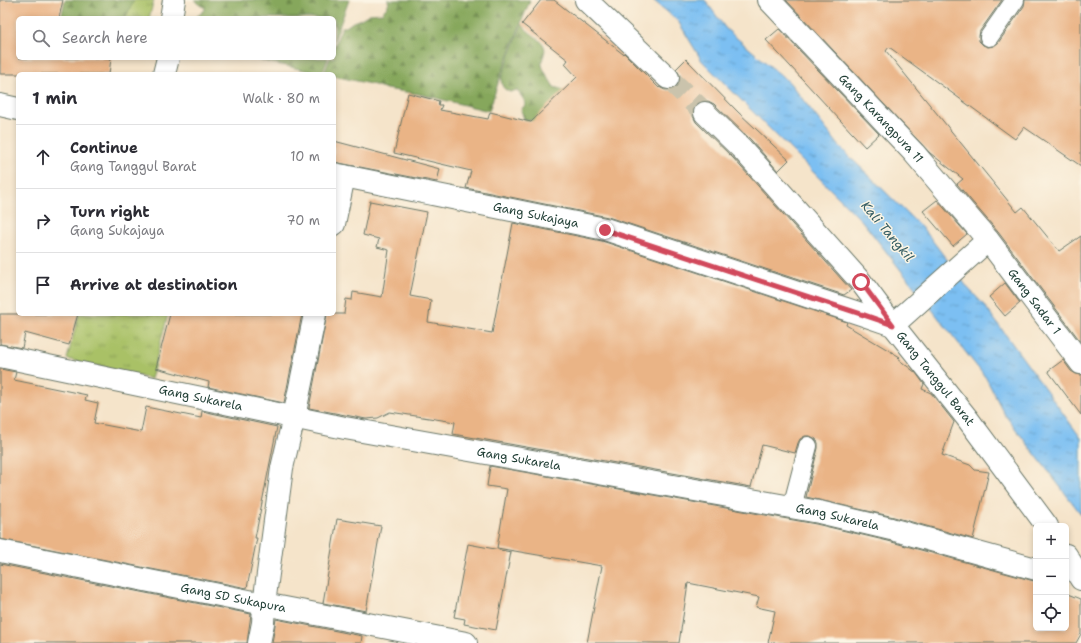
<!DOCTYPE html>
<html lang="en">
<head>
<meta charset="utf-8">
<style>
  body { margin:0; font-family:"Shantell Sans",sans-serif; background:#f7f7f7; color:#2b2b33 }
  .controls { position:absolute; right:12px; bottom:12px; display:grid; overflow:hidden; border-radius:6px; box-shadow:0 2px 6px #0003 }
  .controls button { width:36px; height:36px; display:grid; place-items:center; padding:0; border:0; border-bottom:1px solid #e1e1e2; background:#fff; color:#2b2b33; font:20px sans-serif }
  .stop { position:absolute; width:12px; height:12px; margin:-9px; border:3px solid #d1495b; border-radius:50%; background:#fff }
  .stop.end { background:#d1495b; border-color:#fff; box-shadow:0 1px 4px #0008 }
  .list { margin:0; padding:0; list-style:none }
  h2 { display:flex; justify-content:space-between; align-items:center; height:52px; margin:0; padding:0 16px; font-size:17px }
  h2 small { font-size:13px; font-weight:400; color:#7c7c81 }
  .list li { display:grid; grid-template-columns:26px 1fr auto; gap:12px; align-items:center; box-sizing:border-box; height:64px; padding:0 16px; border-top:1px solid #e1e1e2 }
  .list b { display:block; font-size:15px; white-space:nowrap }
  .list p { margin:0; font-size:13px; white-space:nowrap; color:#7c7c81 }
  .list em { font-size:13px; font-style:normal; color:#7c7c81 }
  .icon { flex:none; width:22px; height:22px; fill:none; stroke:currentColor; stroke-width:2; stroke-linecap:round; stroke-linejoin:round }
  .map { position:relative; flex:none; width:1081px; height:643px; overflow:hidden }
  .search { position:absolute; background:#fff; box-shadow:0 2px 6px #0003; left:16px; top:16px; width:320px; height:44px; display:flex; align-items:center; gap:10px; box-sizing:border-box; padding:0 14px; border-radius:6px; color:#7c7c81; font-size:15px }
  .panel { position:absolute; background:#fff; box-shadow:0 2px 6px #0003; left:16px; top:72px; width:320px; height:244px; border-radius:6px }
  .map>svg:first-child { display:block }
  .grass { fill:url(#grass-tufts); stroke:#647f4d }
  .forest { fill:url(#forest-firs); stroke:#527248 }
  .water { fill:url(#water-ripples); stroke:#4e7e93 }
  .building { fill:#eab486 }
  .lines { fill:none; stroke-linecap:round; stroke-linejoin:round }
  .minor-tunnel { stroke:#cac3ac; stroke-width:22; stroke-dasharray:22 11; stroke-linecap:butt }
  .service-casing { stroke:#6a7768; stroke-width:20 }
  .minor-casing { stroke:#6a7768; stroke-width:24 }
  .service { stroke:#fff; stroke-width:18 }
  .minor { stroke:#fff; stroke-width:22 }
  .route { stroke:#d1495b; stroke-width:5 }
  .labels { text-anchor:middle; stroke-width:3; stroke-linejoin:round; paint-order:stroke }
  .street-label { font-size:12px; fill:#1f3d34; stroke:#fcf5e5 }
  .water-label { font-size:13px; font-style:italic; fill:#365e64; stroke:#fcf5e5 }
</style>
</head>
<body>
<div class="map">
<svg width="1081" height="643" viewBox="0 0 1081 643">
  <defs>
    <pattern id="grass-tufts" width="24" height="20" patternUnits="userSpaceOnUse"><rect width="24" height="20" fill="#a9c166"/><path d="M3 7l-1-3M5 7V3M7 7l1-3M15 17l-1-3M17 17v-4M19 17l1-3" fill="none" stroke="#899e55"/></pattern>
    <pattern id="forest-firs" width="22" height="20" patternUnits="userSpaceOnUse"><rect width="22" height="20" fill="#86a75b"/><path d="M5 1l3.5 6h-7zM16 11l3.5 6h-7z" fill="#6d894c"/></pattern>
    <pattern id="water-ripples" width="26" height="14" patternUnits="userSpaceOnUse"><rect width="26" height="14" fill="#7cbff2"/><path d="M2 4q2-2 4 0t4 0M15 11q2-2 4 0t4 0" fill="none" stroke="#659cc5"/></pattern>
  </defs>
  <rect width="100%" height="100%" fill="#fcf5e5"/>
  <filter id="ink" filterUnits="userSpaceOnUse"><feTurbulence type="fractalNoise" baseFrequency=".025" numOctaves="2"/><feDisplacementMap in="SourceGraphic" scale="8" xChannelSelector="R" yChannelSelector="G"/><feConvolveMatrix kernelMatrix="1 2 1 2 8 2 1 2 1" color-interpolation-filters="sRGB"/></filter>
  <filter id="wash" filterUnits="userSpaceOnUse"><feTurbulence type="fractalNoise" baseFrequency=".012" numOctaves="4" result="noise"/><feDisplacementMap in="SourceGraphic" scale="16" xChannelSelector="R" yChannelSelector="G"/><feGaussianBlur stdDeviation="0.9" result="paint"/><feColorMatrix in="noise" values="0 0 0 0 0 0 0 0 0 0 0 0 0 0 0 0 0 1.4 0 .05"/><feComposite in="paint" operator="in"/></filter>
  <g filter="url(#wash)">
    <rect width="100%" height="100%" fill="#f5e4ca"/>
    <!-- grass -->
    <path class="grass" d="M134 0H154L149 18H125Z
      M79 314H168L151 379 67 359Z"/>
    <!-- forest -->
    <path class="forest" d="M65 0H134L125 18H61Z
      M194 0H349L334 41V18H195L205 10V8Z
      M387 0H530L500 77 489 111 419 94 386 89 375 85 334 76V74H324L330 58H334V47L342 27H346L353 22 361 19 369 14 382 13 387 7 389 2Z
      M522 24C527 33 541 38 544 46 547 52 541 58 542 65 543 70 551 82 554 87L567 91 568 129 524 119 521 110 525 105 524 100 517 90 510 92C502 88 502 87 501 78Z
      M250 58H328L322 74Z"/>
    <!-- water -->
    <path class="water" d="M653 0H705L726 29 789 82 841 148 926 232 968 288 984 305 1081 438V514L1005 415 986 378 862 221 702 61 678 21Z"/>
    <g id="blocks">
      <!-- building -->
      <path class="building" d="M0 0H63L59 18H18V58H111L109 74H0Z
        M541 0H554L623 54 624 53 659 88V87L665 90H671L677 86 680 81V75L676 69 686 59 738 112 789 160 778 171 751 140 714 104 708 101H702L696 105 693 110V116L696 122 733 158 851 290 844 295 608 217 466 188 471 171 394 153 408 93 439 101 438 105H442L440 110 488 119 490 112 531 122 577 77 565 64 568 60 522 24Z
        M786 0H1002L980 31 979 36V41L983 45 988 47 994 46 998 43 1024 6 1025 0H1081V166L1024 127 1015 139 889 47 886 51 1017 212 1023 207 1059 251 1081 236V342L998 232 957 184 963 179 930 153Z
        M779 29 879 134 865 147 766 40Z
        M334 141 440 169 437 182 334 162Z
        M937 200 967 234 953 246 923 211Z
        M370 201 427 212 410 296 431 300 428 322 492 333 513 223 602 241 847 322 846 325 900 357 898 359 916 373 924 384 922 389 931 393 954 422 942 455 970 465 975 470 989 472 973 539 894 517 806 497 818 448V443L816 439 810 436H805L800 439 798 443 795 453 762 445 751 487 453 434 455 422 390 412 378 418 366 419 309 408 327 314H344L346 299 352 300 353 292 382 297 389 250 377 247 379 239 363 235Z
        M1005 283 1020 303 1005 316 989 297Z
        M0 314H78L69 345 25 333 22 348 0 344Z
        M170 314H302L284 403 208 387 209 382 156 368Z
        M1063 360 1071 371 1076 374 1081 375V415L1048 371Z
        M0 369 16 372 14 380 87 395 85 400 98 403 94 423 141 432 146 407 201 418 202 411 277 427 255 538H257L247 588 0 539Z
        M490 466 816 524 888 541 1034 581 1036 582V628H1066V593L1081 599V634L1076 643H768L775 611 756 607 759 597 688 583 679 643H587L602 566 497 548 507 489 487 486Z
        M337 519 381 526 366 611 323 603Z
        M468 544 511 552 496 630 464 624 465 619 454 617Z
        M0 564 251 614 247 643H0Z
        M276 619 362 636 361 643H272Z"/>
    </g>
  </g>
  <g filter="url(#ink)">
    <use href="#blocks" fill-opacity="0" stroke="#6a7768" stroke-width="1"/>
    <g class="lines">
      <!-- minor-tunnel -->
      <path class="minor-tunnel" d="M668 78 705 113"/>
      <defs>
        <path id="service" d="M989 37 1015 0
          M792 507 808 446"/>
        <g id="minor">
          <path d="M586 0 668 78"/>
          <path id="s1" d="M769 0 914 153 988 240 1081 363"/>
          <path d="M171 18 174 0"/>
          <path d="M164 74 168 58"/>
          <path d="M0 105 18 109"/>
          <path id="s2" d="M705 113 742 149 861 282 893 325 967 418 1047 526"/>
          <path id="s3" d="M334 174 605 229 864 315 893 325 988 240"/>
          <path d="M334 224 344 176"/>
          <path id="s4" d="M0 356 345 428 819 512 891 529 1036 569"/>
          <path id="s5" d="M0 551 264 604 466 643"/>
          <path d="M1066 555 1081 579"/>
          <path d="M259 643 263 623 264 604 282 468 294 417 315 314"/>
        </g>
      </defs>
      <!-- service casing -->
      <use href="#service" class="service-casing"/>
      <!-- minor casing -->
      <use href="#minor" class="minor-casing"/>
      <!-- service -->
      <use href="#service" class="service"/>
      <!-- minor -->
      <use href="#minor" class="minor"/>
    </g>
  </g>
  <g class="lines" filter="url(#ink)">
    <!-- route -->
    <path class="route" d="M605 230 864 315 893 325 861 282"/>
  </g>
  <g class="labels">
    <!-- street labels -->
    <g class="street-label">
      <text dy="4" stroke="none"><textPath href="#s1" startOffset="163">Gang Karangpura 11</textPath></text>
      <text dy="4" stroke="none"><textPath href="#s3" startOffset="206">Gang Sukajaya</textPath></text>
      <text dy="4" stroke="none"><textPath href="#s1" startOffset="402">Gang Sadar 1</textPath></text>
      <text dy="4" stroke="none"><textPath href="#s2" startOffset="352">Gang Tanggul Barat</textPath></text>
      <text dy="4" stroke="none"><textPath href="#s4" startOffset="205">Gang Sukarela</textPath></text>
      <text dy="4" stroke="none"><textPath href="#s4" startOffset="529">Gang Sukarela</textPath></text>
      <text dy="4" stroke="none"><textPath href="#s4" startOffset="853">Gang Sukarela</textPath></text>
      <text dy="4" stroke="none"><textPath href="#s5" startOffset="238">Gang SD Sukapura</textPath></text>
    </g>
    <!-- water labels -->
    <g class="water-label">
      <text transform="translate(888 231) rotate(50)" y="5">Kali Tangkil</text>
    </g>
  </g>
</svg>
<div class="controls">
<button>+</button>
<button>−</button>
<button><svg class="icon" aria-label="locate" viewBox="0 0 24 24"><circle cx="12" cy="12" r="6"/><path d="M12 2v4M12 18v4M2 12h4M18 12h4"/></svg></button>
</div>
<div class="stop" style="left:861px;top:282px"></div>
<div class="stop end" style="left:605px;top:230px"></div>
<div class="search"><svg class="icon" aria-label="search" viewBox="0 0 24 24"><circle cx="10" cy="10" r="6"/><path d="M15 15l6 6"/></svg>Search here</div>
<section class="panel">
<h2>1 min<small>Walk · 80 m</small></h2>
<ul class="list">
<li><svg class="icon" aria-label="ahead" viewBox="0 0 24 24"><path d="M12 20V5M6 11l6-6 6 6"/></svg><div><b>Continue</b><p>Gang Tanggul Barat</p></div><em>10 m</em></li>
<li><svg class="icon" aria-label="right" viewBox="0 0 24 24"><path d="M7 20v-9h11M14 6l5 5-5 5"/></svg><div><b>Turn right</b><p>Gang Sukajaya</p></div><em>70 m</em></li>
<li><svg class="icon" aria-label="arrive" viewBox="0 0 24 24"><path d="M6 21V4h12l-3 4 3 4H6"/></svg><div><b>Arrive at destination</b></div></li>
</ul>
</section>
</div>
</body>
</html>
